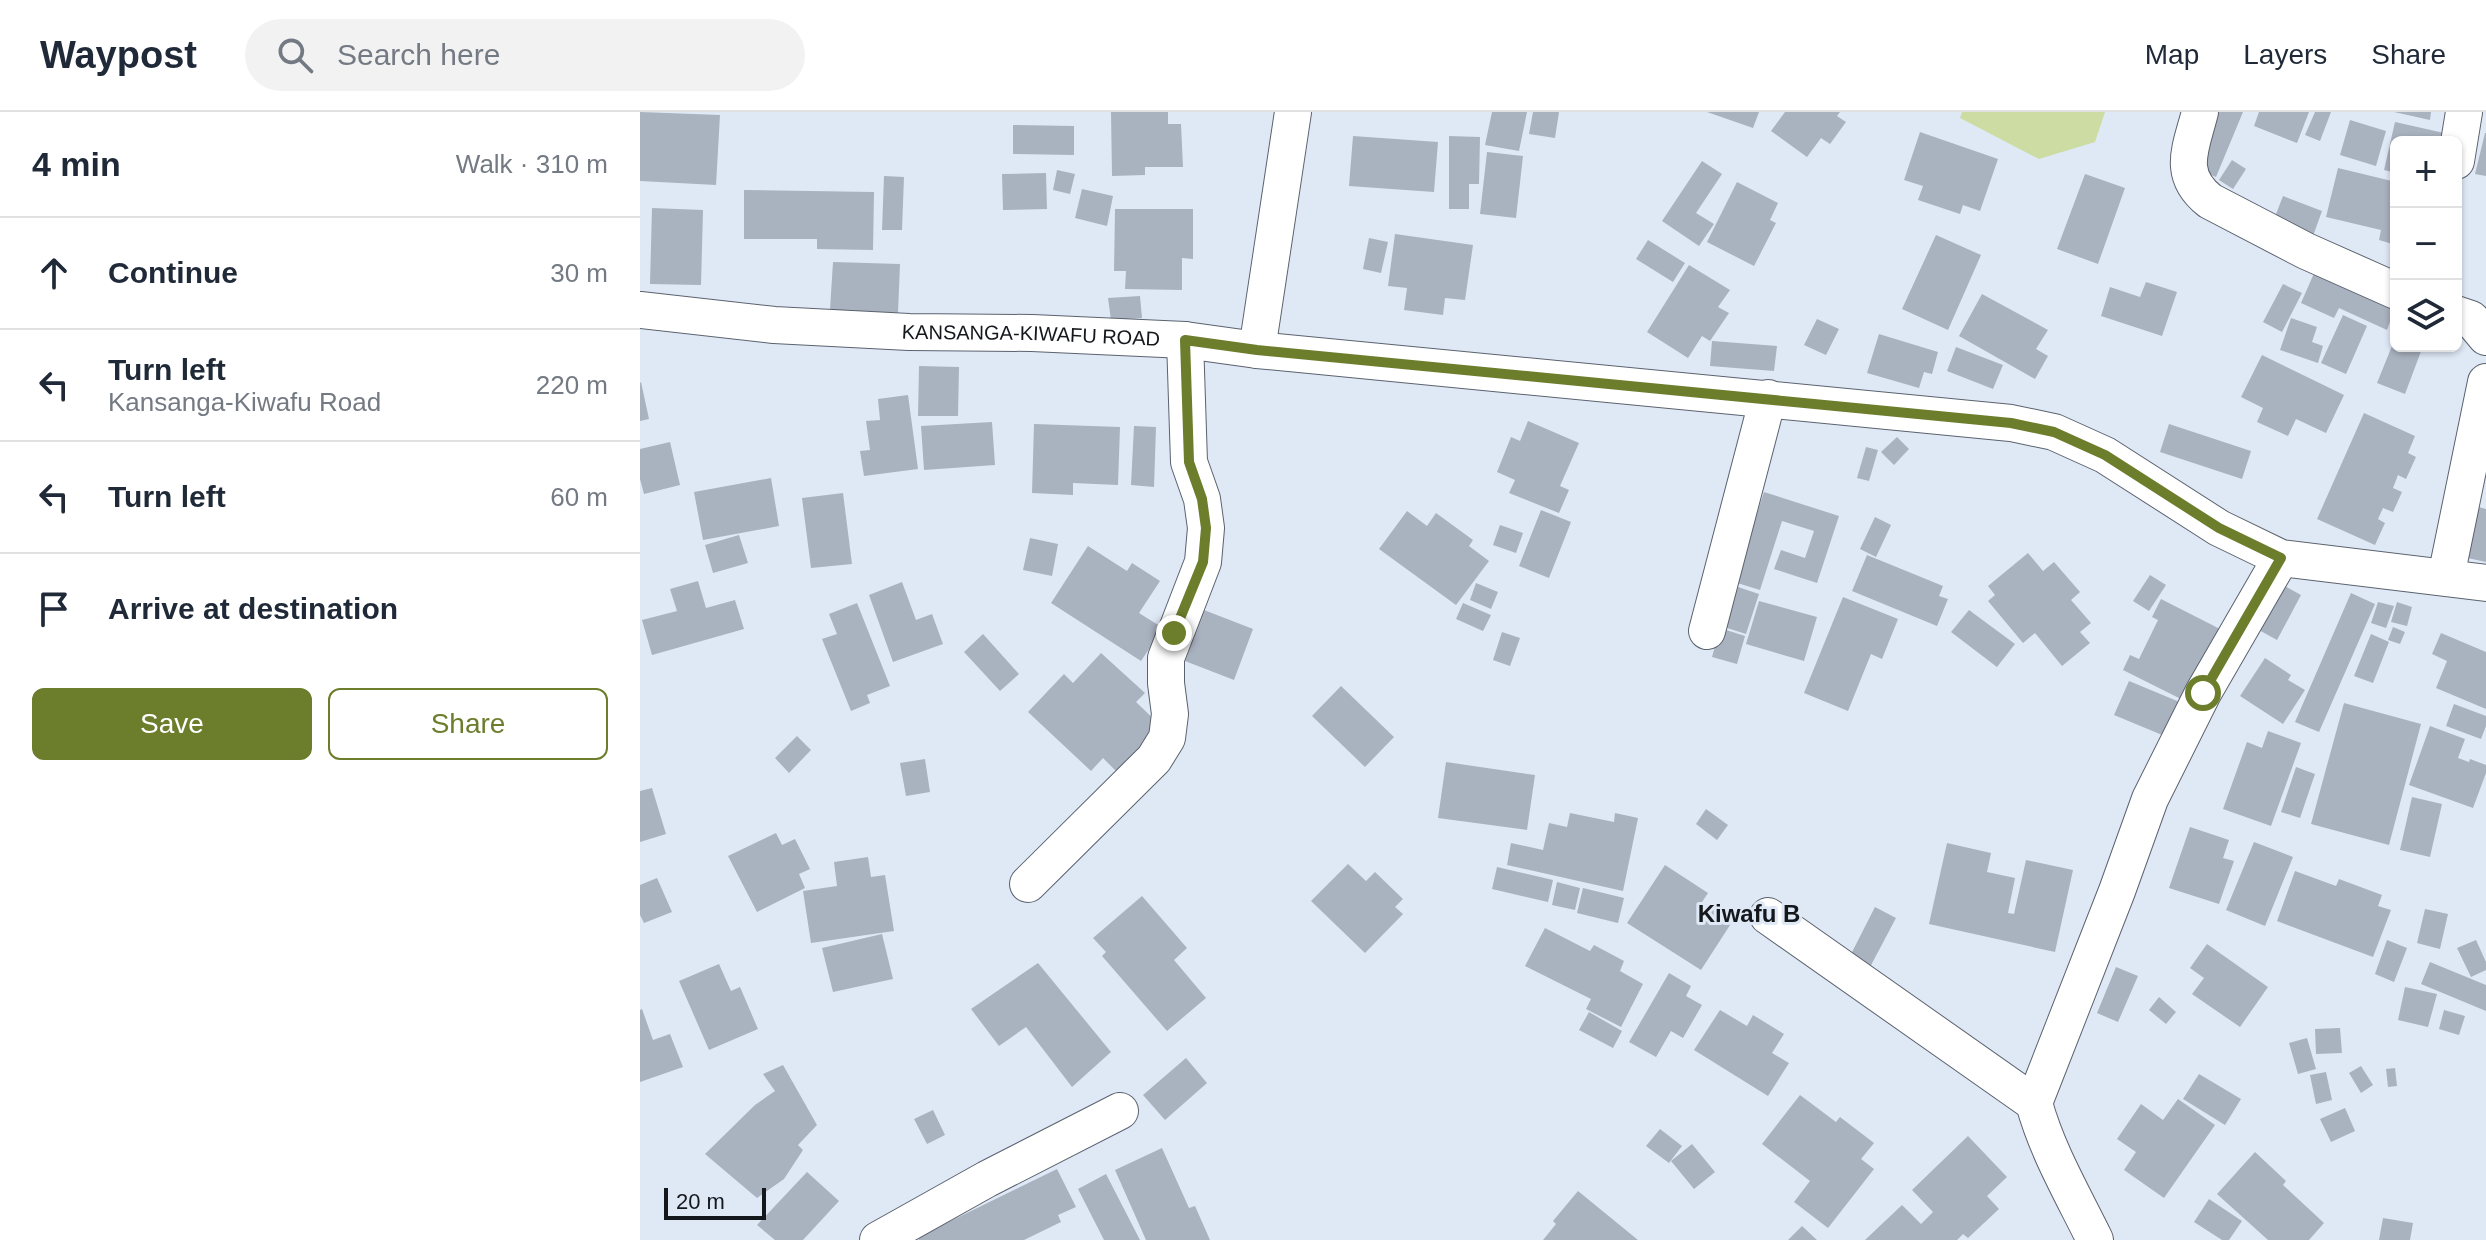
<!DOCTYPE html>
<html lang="en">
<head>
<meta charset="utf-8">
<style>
  body { margin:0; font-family:Arial,sans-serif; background:#f2f2f3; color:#1f2937 }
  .controls { position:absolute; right:24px; top:24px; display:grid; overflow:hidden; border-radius:12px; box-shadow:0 2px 6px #0004 }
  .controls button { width:72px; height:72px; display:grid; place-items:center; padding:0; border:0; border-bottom:2px solid #e0e1e3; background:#fff; color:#1f2937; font:40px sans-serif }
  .scale { position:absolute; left:24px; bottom:20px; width:102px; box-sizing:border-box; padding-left:8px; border:4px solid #14171c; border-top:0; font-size:22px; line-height:28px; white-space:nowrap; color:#14171c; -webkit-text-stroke:6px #dfe9f6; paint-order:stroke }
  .stop { position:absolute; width:24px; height:24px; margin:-18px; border:6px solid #6c7d2c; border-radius:50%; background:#fff }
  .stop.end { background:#6c7d2c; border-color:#fff; box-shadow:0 2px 8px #0008 }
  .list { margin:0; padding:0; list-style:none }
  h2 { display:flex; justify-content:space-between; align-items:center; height:104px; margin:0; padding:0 32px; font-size:34px }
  h2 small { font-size:26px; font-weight:400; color:#747a83 }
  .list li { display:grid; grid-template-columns:52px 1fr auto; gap:24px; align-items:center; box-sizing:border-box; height:112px; padding:0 32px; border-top:2px solid #e0e1e3 }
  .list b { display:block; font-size:30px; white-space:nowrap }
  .list p { margin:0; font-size:26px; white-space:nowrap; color:#747a83 }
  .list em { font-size:26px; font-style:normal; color:#747a83 }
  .actions { display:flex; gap:16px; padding:24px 32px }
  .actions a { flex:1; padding:18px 0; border:2px solid #6c7d2c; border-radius:12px; text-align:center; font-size:28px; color:#6c7d2c }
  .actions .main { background:#6c7d2c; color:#fff }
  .icon { flex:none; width:44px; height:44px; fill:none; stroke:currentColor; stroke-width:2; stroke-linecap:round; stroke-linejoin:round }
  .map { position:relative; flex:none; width:1846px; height:1128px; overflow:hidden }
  header { display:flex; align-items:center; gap:48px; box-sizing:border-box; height:112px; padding:0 40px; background:#fff; border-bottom:2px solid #e0e1e3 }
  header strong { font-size:38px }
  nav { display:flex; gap:44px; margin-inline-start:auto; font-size:28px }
  .search { width:560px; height:72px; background:#f2f2f3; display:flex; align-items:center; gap:20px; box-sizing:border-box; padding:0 28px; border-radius:44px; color:#747a83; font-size:30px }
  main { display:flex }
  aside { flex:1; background:#fff }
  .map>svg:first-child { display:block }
  .green { fill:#ccdca2 }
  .building { fill:#a9b2bf }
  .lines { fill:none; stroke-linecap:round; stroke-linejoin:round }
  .minor-casing { stroke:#5b626e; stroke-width:38 }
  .minor { stroke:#fff; stroke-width:36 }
  .route { stroke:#6c7d2c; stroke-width:10 }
  .labels { text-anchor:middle; stroke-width:6; stroke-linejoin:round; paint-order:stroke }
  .street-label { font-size:20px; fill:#14171c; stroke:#dfe9f6 }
  .quarter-label { font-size:24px; font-weight:bold; fill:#14171c; stroke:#dfe9f6 }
</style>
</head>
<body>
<header>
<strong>Waypost</strong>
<div class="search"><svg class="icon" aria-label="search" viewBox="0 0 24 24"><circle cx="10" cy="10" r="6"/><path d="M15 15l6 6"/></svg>Search here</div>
<nav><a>Map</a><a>Layers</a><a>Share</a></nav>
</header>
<main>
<aside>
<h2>4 min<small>Walk · 310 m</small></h2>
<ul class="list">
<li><svg class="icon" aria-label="ahead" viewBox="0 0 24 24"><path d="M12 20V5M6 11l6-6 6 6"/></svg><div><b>Continue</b></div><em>30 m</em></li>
<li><svg class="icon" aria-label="left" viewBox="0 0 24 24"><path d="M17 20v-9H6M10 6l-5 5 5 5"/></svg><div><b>Turn left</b><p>Kansanga-Kiwafu Road</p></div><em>220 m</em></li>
<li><svg class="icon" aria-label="left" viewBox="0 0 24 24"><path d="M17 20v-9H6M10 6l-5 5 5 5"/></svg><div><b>Turn left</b></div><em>60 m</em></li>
<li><svg class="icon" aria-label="arrive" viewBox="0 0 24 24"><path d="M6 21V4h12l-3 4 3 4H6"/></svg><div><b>Arrive at destination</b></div></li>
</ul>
<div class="actions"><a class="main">Save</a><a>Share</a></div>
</aside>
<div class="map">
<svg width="1846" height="1128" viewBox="0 0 1846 1128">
  <rect width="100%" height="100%" fill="#dfe9f6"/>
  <!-- green -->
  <path class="green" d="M1322 0H1465L1455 30 1399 47 1320 6Z"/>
  <!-- building -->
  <path class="building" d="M0 0 80 3 76 73 0 69Z
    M471 0H528V12H541L543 55H505V63L472 64Z
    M852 0H887L879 39 845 33Z
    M893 0H919L915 26 889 22Z
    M1067 0H1119L1113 16Z
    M1145 0H1200L1197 4 1206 10 1190 32 1181 26 1167 45 1131 19Z
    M1579 0H1603L1576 65 1556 57Z
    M1619 0H1669L1657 31 1614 14Z
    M1675 0H1691L1680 29 1665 23Z
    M1754 0H1791L1790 8Z
    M1710 8 1746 19 1736 54 1700 43Z
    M1755 10 1813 23 1811 30H1756V61L1744 58Z
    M373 13 434 14V43L373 42Z
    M1280 20 1358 47 1340 99 1323 93 1320 102 1278 88 1283 74 1264 68Z
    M1845 21H1846V64L1835 62Z
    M713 24 798 30 794 80 709 74Z
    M809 24 840 25 839 72H829V97H809Z
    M847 40 883 44 876 106 840 102Z
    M1592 48 1606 57 1593 77 1579 68Z
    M1062 49 1082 62 1056 101 1074 112 1059 134 1022 109Z
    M1698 56 1756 70V133L1739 128 1741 118 1686 105Z
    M417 58 435 62 430 82 413 78Z
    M406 61 407 97 363 98 362 62Z
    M1445 62 1485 76 1458 152 1417 137Z
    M244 64 264 65 262 118H242Z
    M1097 70 1138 91 1130 108 1136 111 1114 154 1067 130Z
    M442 77 473 84 467 114 435 106Z
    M104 78 234 80 233 138 177 137V127H104Z
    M1643 84 1682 99 1673 124 1633 110Z
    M12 96 63 98 61 173 10 172Z
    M475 97H553V147L542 146V178L485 177 486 159H474Z
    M755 122 833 133 825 188 805 186 803 203 764 198 767 176 748 174Z
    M1296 123 1341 143 1308 218 1262 197Z
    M729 126 748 130 741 161 723 157Z
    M1008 128 1045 151 1033 170 996 147Z
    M193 150 260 152 258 201 190 198Z
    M1049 153 1090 178 1078 195 1089 201 1070 229 1062 224 1048 246 1007 220Z
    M1675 159 1756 194 1747 218 1699 196 1694 206 1661 191Z
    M1506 170 1537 180 1522 224 1461 204 1470 175 1500 185Z
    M1643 172 1662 181 1642 220 1623 210Z
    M1342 182 1408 218 1396 237 1408 244 1395 267 1319 224Z
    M500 184 502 206 471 208 468 186Z
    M1703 203 1727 214 1706 262 1681 251Z
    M1651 206 1677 215 1672 230 1683 234 1678 251 1640 238Z
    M1177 207 1199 217 1186 243 1164 233Z
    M1239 222 1298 240 1292 262 1284 260 1279 276 1227 261Z
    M1756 224V234H1783L1765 282 1737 271Z
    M1072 229 1137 234 1134 259 1070 254Z
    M1316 235 1363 253 1353 277 1307 259Z
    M1622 243 1704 283 1686 321 1656 307 1648 324 1617 310 1623 296 1601 285Z
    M279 254 319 255 318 304H278Z
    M1 270 9 307 0 309V271Z
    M268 283 278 357 224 364 220 339 230 338 226 309 240 308 238 287Z
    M1724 301 1775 324 1768 341 1776 345 1766 367 1758 363 1753 376 1762 380 1753 400 1743 396 1738 407 1745 411 1735 433 1677 407Z
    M888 309 939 331 920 374 929 378 919 401 869 381 875 368 857 360 871 325 880 329Z
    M352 310 355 353 284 358 281 314Z
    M394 312 480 315 478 373 433 371V383L392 381Z
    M1529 312 1611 339 1602 367 1520 340Z
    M494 314 516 315 514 375 491 373Z
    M1257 325 1269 337 1254 353 1241 340Z
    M30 330 40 373 4 382 0 367V337Z
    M1226 335 1238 338 1229 369 1217 366Z
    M131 366 139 414 63 428 54 380Z
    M1124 380 1199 404 1177 471 1134 457 1141 438 1165 446 1174 419 1142 409 1120 478 1094 470Z
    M203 381 212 452 171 456 162 386Z
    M1835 394 1846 397V450L1823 445Z
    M901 398 931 410 909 466 879 454Z
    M767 399 787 414 796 401 833 428 829 434 849 449 816 493 739 437Z
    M1235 405 1251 413 1236 445 1220 437Z
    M860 413 883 421 876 441 853 433Z
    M99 423 108 451 73 461 65 433Z
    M390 426 418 432 412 464 383 458Z
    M448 434 487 459 492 451 520 469 499 501 523 516 501 549 411 491Z
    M1388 441 1403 459 1414 450 1440 480 1431 488 1451 511 1440 520 1450 531 1422 554 1395 521 1383 531 1348 489 1355 483 1348 474Z
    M1227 443 1303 474 1299 484 1308 487 1297 514 1212 479Z
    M1510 463 1526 473 1509 499 1493 489Z
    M58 469 66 496 95 488 104 517 12 543 2 508 37 499 30 477Z
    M262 470 276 508 292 502 303 532 253 550 229 483Z
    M836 471 858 480 851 497 830 488Z
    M1641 472 1661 483 1637 528 1617 517Z
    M1098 475 1119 482 1106 522 1084 515Z
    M1711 481 1735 492 1679 620 1655 610Z
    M1203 485 1258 507 1242 547 1231 542 1208 599 1164 581Z
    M1521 487 1582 518 1545 589 1483 558 1490 543 1499 547 1518 508 1512 505Z
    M1119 489 1177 505 1164 549 1106 532Z
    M1738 490 1754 494 1746 516 1731 511Z
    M1757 490 1772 495 1767 514 1751 510Z
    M217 491 250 574 227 583 230 591 211 599 182 527 197 522 189 502Z
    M823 491 851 503 843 519 816 507Z
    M564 498 613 517 594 568 545 549Z
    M1329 498 1375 532 1357 555 1311 520Z
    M1753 515 1765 520 1760 532 1748 528Z
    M1080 516 1105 524 1097 552 1072 545Z
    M862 520 880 526 870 554 853 548Z
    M1801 521 1846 540V597L1796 576 1807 549 1792 542Z
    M343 522 379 562 360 579 324 540Z
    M1731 522 1749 530 1733 571 1714 564Z
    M461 541 505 581 496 590 520 613 477 660 463 646 451 659 388 600 424 562 433 571Z
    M1625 546 1651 563 1648 568 1665 578 1643 612 1600 584Z
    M1489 569 1542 591 1527 625 1474 603Z
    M701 574 754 625 725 655 672 604Z
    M1704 591 1781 612 1749 733 1671 712Z
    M1814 592 1846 604V614L1841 627 1806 614Z
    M1790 614 1825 627 1818 646 1829 650 1830 647 1846 653V661L1833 696 1769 673Z
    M1628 619 1661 631 1631 714 1583 697 1607 630 1622 636Z
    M157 624 171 638 149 661 135 646Z
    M285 647 290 680 266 684 260 651Z
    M806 650 895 663 887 718 798 706Z
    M1656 655 1675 662 1660 706 1641 700Z
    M12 676 26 722 0 730V679Z
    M1772 685 1802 692 1790 745 1760 738Z
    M1066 697 1088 713 1077 728 1056 712Z
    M930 701 974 710 975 701 998 706 983 779 867 753 871 731 903 738 909 711 927 715Z
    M1550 715 1589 728 1583 746 1594 749 1579 792 1529 776Z
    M136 721 142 733 155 727 170 757 159 762 165 776 117 800 88 744Z
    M1614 730 1653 745 1625 814 1586 798Z
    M1307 731 1351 741 1347 760 1375 766 1368 801 1374 802 1386 748 1433 758 1415 840 1289 812Z
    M228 745 231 765 245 763 254 819 171 831 163 779 197 774 194 750Z
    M708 752 726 769 735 760 763 787 755 795 763 802 725 841 671 789Z
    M1025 753 1068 781 1062 790 1092 810 1061 858 987 811Z
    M857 755 913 768 908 790 852 777Z
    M1655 759 1696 774 1699 767 1742 783 1738 794 1751 798 1733 845 1637 809Z
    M17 766 32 800 4 811 0 803V773Z
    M917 770 940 776 935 798 912 793Z
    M943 776 984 786 978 811 937 801Z
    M502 784 547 836 534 848 566 886 527 919 462 844 466 840 453 826Z
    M1235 795 1256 806 1229 857 1209 846Z
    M1785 797 1808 802 1800 837 1777 831Z
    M905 816 950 839 954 833 984 849 980 859 1003 872 981 915 946 897 951 887 885 854Z
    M242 822 253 867 193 880 182 836Z
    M1747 828 1767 836 1754 870 1735 862Z
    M1836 828 1846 850V858L1831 865 1817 836Z
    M1567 832 1628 875 1600 915 1552 882 1564 866 1550 856Z
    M1790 850 1846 873V899L1781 872Z
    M398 851 471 940 432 975 386 915 359 934 331 897Z
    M79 852 91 879 100 875 118 917 69 938 39 869Z
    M1476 855 1498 864 1478 910 1457 901Z
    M1029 861 1051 874 1046 884 1062 893 1043 926 1031 919 1016 945 989 930Z
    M1765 875 1797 882 1788 915 1758 908Z
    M1519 885 1536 900 1526 912 1509 898Z
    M2 897 13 928 30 922 43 955 0 970V898Z
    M1080 898 1107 914 1113 903 1144 922 1132 941 1149 951 1128 984 1054 938Z
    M1804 898 1825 904 1819 923 1799 917Z
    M949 900 982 919 973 936 939 918Z
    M1700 916 1702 941 1676 942 1675 917Z
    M1667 926 1676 957 1658 962 1649 931Z
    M546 946 567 971 525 1008 503 983Z
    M143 953 177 1013 158 1033 163 1038 144 1067 117 1086 65 1042 115 993 135 979 123 962Z
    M1721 954 1733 973 1721 981 1709 961Z
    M1755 956 1757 974 1748 975 1746 957Z
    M1686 960 1692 988 1676 992 1670 963Z
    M1559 962 1601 987 1585 1013 1543 987Z
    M1160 983 1196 1010 1200 1005 1234 1031 1221 1047 1234 1057 1188 1116 1154 1090 1170 1069 1122 1032Z
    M1538 987 1575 1013 1524 1086 1484 1058 1496 1040 1477 1027 1501 992 1523 1008Z
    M1705 996 1715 1019 1691 1030 1680 1007Z
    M293 998 305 1023 287 1032 274 1007Z
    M1020 1017 1042 1034 1029 1051 1006 1034Z
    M1328 1024 1367 1065 1347 1084 1359 1097 1328 1126 1323 1122 1317 1128H1225L1262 1093 1281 1112 1293 1100 1272 1078Z
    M1052 1032 1075 1060 1054 1077 1031 1049Z
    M522 1036 549 1096 555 1094 570 1128H506L475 1058Z
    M1615 1040 1646 1069 1643 1073 1684 1111 1669 1128H1628L1577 1082Z
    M417 1057 436 1095 418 1103 421 1110 384 1128H279L278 1125Z
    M167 1060 199 1089 163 1128H135L117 1113Z
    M466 1062 500 1128H464L438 1077Z
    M938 1079 998 1128H903L916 1112 913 1109Z
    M1569 1087 1602 1109 1589 1128H1582L1554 1110Z
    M1743 1106 1773 1111 1770 1128H1739Z
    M1162 1114 1177 1128H1148Z"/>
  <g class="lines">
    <defs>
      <g id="minor">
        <path d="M1560 0C1551 36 1536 62 1570 89L1666 139 1756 179"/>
        <path d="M1816 49 1824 0"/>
        <path id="s1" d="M0 198 134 213 269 220 392 221 545 228 617 238 1371 311 1414 320 1465 343 1579 416 1641 446 1846 471"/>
        <path d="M1816 202 1831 207 1846 225"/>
        <path d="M617 238 653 0"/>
        <path d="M1806 465 1846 270"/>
        <path d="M1067 519 1128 286"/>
        <path d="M388 772 514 647 527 626 530 602 526 571V546L563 450 566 416 562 387 549 350 545 228"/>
        <path d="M1128 804 1394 991"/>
        <path d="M238 1128 347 1067 480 999"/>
        <path d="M1455 1128C1433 1083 1407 1039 1394 991L1477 779 1510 687 1563 581 1641 446"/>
      </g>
    </defs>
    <!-- minor casing -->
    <use href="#minor" class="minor-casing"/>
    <!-- minor -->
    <use href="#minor" class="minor"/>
  </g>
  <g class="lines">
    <!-- route -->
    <path class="route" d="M534 521 563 450 566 416 562 387 549 350 545 228 617 238 1371 311 1414 320 1465 343 1579 416 1641 446 1563 581"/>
  </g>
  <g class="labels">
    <!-- street labels -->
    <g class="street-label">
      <text dy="7" stroke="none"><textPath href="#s1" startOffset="392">KANSANGA-KIWAFU ROAD</textPath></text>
    </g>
    <!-- quarter labels -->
    <g class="quarter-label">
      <text x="1109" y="810">Kiwafu B</text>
    </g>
  </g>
</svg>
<div class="controls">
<button>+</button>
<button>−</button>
<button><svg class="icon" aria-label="layers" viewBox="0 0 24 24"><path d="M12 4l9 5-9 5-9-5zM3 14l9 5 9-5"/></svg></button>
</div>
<div class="scale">20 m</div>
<div class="stop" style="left:1563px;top:581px"></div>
<div class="stop end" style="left:534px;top:521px"></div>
</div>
</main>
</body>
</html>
